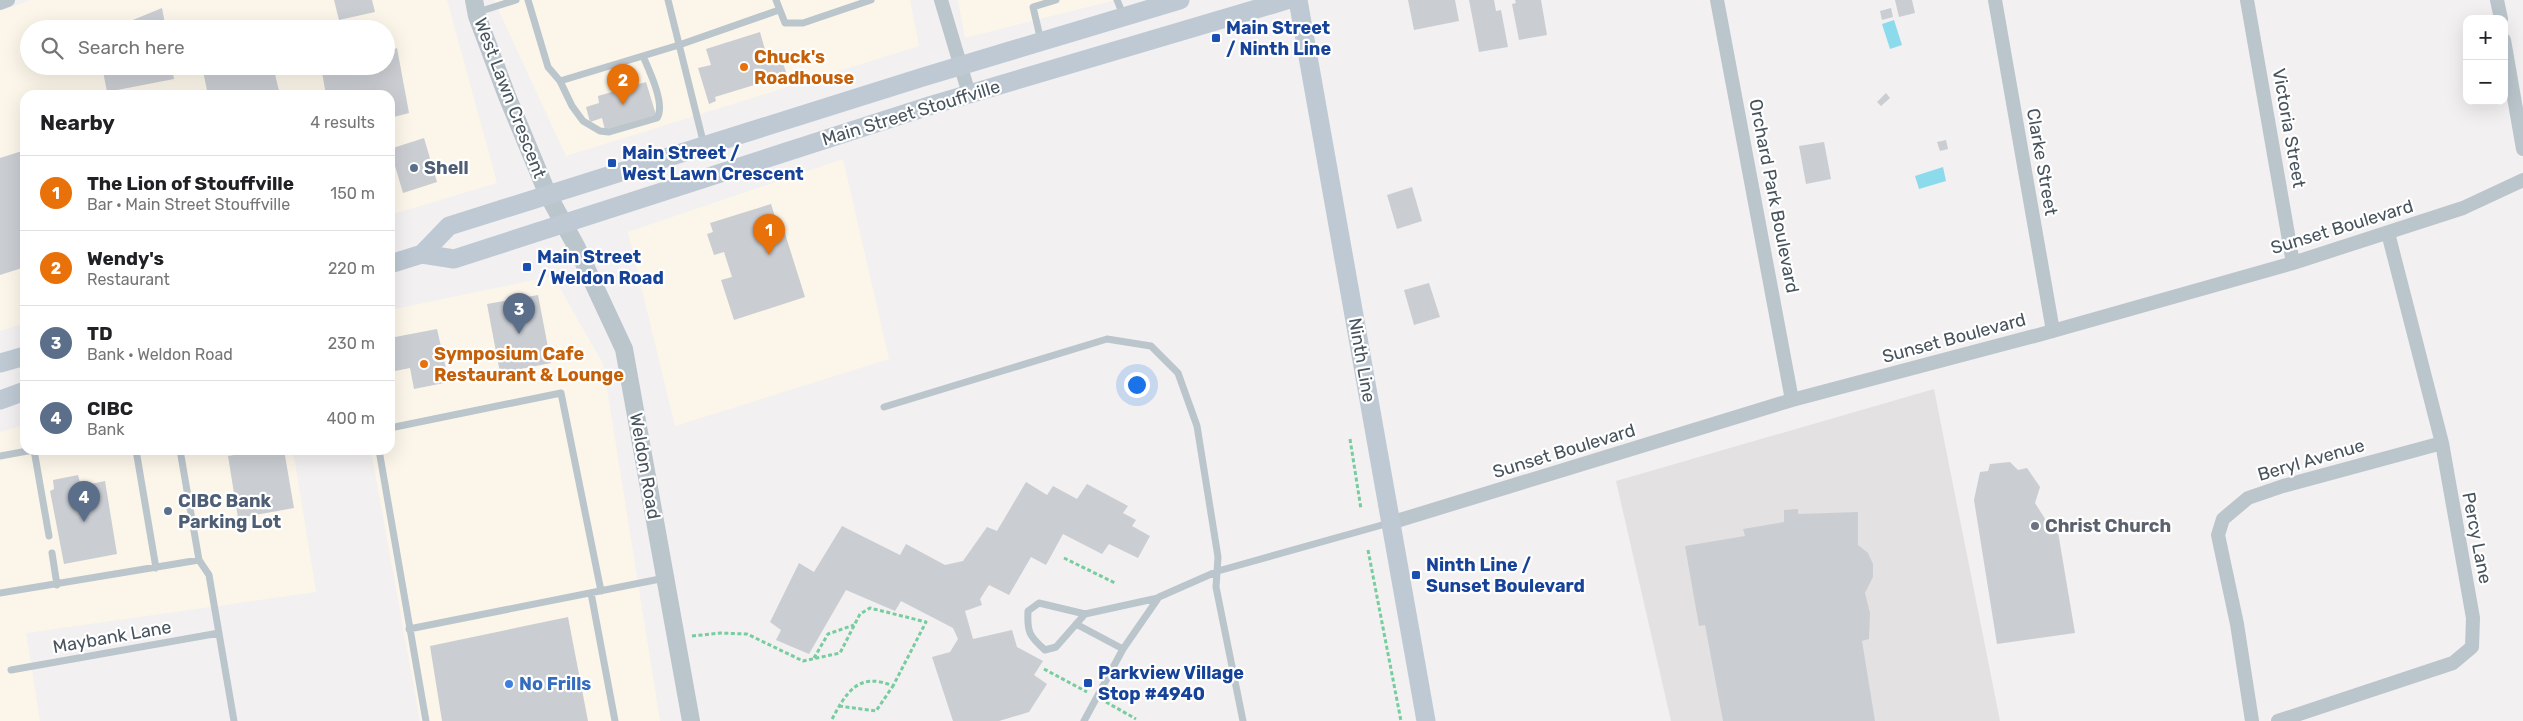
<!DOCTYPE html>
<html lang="en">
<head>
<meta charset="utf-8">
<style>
  body { margin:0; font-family:Rubik,sans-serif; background:#f2f2f2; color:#202124 }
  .controls { position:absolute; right:15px; top:15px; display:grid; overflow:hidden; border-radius:10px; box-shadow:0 5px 20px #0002 }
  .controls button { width:45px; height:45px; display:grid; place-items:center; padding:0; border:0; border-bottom:1px solid #e0e0e0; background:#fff; color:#202124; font:25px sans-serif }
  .you { position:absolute; left:1136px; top:384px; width:18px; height:18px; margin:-12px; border:4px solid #fff; border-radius:50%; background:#1a73e8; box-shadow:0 0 0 8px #1a73e833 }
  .badge { display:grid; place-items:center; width:32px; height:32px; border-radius:50%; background:#1a79e2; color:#fff; font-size:16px; font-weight:700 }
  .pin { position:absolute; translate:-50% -41px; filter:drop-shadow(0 1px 2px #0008) }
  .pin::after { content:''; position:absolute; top:26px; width:18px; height:15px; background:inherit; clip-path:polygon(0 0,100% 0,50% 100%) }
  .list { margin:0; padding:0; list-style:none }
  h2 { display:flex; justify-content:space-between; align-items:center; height:65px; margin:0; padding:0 20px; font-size:21px }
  h2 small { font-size:16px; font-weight:400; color:#757577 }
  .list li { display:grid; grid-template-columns:32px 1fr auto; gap:15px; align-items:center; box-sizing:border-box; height:75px; padding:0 20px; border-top:1px solid #e0e0e0 }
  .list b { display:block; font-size:19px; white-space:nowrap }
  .list p { margin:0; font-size:16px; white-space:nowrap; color:#757577 }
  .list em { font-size:16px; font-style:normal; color:#757577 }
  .icon { flex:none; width:28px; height:28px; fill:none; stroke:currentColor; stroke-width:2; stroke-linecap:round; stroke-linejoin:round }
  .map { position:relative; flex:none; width:2523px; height:721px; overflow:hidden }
  .search { position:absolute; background:#fff; box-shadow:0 5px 20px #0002; left:20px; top:20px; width:375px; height:55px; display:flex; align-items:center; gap:12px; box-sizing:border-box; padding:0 18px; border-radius:28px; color:#757577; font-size:19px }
  .panel { position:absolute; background:#fff; box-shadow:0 5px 20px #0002; left:20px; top:90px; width:375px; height:365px; border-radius:15px }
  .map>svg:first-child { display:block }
  .commercial { fill:#fcf6ea; fill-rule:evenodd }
  .education { fill:#e3e1e2 }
  .water { fill:#8cdbec }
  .building { fill:#cacdd2 }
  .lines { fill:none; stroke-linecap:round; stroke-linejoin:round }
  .path { stroke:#77cd9f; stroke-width:3; stroke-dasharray:4 2.5; stroke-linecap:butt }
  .service { stroke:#bbc5cc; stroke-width:7 }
  .minor { stroke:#bbc5cc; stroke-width:14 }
  .tertiary { stroke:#bbc5cc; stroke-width:18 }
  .secondary { stroke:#bec9d3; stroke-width:19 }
  .transit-dot { fill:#1a4fb4; stroke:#fff; stroke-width:2 }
  .food-dot { fill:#e8710a; stroke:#fff; stroke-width:2 }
  .service-dot { fill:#5c6f8a; stroke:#fff; stroke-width:2 }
  .worship-dot { fill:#6b7280; stroke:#fff; stroke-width:2 }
  .shop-dot { fill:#3f7fe0; stroke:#fff; stroke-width:2 }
  .labels { text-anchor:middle; stroke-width:4.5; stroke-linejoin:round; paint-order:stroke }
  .transit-label { font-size:18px; font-weight:bold; fill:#164399; stroke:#fff; text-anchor:start }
  .food-label { font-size:18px; font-weight:bold; fill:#c56008; stroke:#fff; text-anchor:start }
  .street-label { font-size:18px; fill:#48545d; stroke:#fff }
  .service-label { font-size:18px; font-weight:bold; fill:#4e5e75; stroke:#fff; text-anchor:start }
  .worship-label { font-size:18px; font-weight:bold; fill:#5b616d; stroke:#fff; text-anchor:start }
  .shop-label { font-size:18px; font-weight:bold; fill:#366cbe; stroke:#fff; text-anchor:start }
</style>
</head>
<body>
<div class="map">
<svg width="2523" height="721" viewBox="0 0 2523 721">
  <rect width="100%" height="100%" fill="#f2f0f0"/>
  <!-- commercial -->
  <path class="commercial" d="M31 0H447L497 183 390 215V95H25V323L0 331V11ZM29 29H386V66H29Z
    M494 0H910L919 46 566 156Z
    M958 0H1115L965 38Z
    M843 159 889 359 675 426 628 232Z
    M553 276 603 364 660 721H420L371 450H390V310Z
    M25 425V450H293L316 592 26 633 40 721H0V432Z"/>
  <!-- education -->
  <path class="education" d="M1934 389 2000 721H1671L1616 481Z"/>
  <!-- water -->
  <path class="water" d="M1894 20 1902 45 1890 49 1882 24Z
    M1943 167 1946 181 1919 189 1915 176Z"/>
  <!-- building -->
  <path class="building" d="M334 0H372L375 12 339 20Z
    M1408 0H1455L1459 21 1414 30Z
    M1469 0H1494L1496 11 1501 10 1508 47 1479 52Z
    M1515 0H1541L1547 35 1519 40 1512 4 1516 3Z
    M1895 0H1912L1915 13 1899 17Z
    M162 8 166 29H111Z
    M1891 8 1893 17 1882 20 1880 11Z
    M760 32 767 57 780 54 787 75 715 97 716 101 709 104 698 68 711 65 706 49Z
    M397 48 409 113 390 118V95H326L322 72 341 66H386V52Z
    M102 66H172L174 79 107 92Z
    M202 66H273L280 95H208Z
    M646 82 656 115 605 130 602 118 590 122 586 107 599 103 598 96Z
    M1886 93 1890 98 1881 106 1877 102Z
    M424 138 437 182 403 193 390 149Z
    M1946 140 1948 149 1940 151 1937 142Z
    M1824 142 1831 179 1806 184 1799 146Z
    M22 151 25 161V267L0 275V158Z
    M1412 187 1422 221 1397 229 1387 195Z
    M771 204 777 223 781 221 805 297 734 320 721 280 732 277 724 252 714 255 707 234 713 232 710 223Z
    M1429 283 1440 317 1414 325 1404 290Z
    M538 295 551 363 500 373 487 304Z
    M437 329 449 382 414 389 410 368 390 372V338Z
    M263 450H284L294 508 238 518 228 456Z
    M2010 462 2018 470 2027 468 2040 487 2035 503 2047 522 2056 520 2075 633 1997 644 1974 500 1980 472 1988 471 1990 464Z
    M78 475 81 486 105 481 117 554 64 564 50 491 54 489 53 480Z
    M1026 482 1047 495 1053 486 1077 499 1087 484 1128 506 1123 513 1136 520 1132 526 1150 536 1138 558 1109 544 1102 554 1063 534 1046 565 1031 557 1009 595 989 585 980 599 982 605 965 611 973 639 1012 630 1017 647 1043 661 1034 675 1047 684 1029 712 999 721H953L932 657 950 652 958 639 953 628 901 601 895 611 846 590 809 654 776 640 781 630 770 622 799 563 814 572 842 526 900 555 906 544 945 565 963 561 987 527 997 531Z
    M1798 509V514L1858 512V545L1868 553 1873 564V577L1865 593 1870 613 1869 639 1862 641 1875 721H1723L1705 625 1699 626 1685 546 1745 536 1743 529 1784 522V510Z
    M568 617 588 721H442L430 646Z"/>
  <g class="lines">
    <!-- path -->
    <path class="path" d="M1350 439 1361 509
      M1368 550 1401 721
      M1064 558 1115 583
      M692 636 721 633 747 634 803 661 840 653 860 614 870 608 926 622 893 686C858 671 846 693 831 721
      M814 658 828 634 854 625
      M1044 669 1087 692
      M1106 702 1136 719
      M839 706 876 711 893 686"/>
    <!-- service -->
    <path class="service" d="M528 0 548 67 560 81 572 106 583 121 600 131 609 132 657 118C666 105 649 70 643 56
      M668 0 704 145
      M776 0 785 23H803L871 0
      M1117 0 1124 17
      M478 12 516 0
      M1041 41 1033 7 1056 0
      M560 81 679 45 779 10
      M884 407 1107 339 1151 346 1178 373 1197 426 1218 557 1216 587 1243 721
      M390 428 561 393 601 591
      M34 450 49 536
      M136 450 156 568
      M379 450 426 721
      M0 456 33 450
      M52 553 57 585
      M199 560 209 575 234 721
      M0 593 199 560 180 450
      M591 593 615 721
      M1085 614 1056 647 1045 650C1029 636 1027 632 1028 611L1039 603 1085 614 1158 598
      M1076 624 1123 649
      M409 629 665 578
      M11 670 219 633
      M1084 721 1123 649 1159 597 1218 571 1389 523"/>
    <!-- minor -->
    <path class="minor" d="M941 0 969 94
      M1717 0 1792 400
      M1995 0 2053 331
      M2247 0 2293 263
      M2497 0 2501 19
      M0 3 8 0
      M2504 40 2523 149
      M1390 523 1792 400 2042 334 2293 263 2463 208 2523 180
      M2252 721 2237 624 2218 535 2223 519 2248 498 2283 486 2442 443
      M2278 721 2453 663 2472 647 2473 618 2442 443 2388 233"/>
    <!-- tertiary -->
    <path class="tertiary" d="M474 0 477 16 507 96 548 195 576 246 624 349 691 721"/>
    <!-- secondary -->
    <path class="secondary" d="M1298 0 1426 721
      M422 254 449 226 923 77 1180 0
      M390 264 422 254 454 259 932 105 1287 0
      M0 363 25 356
      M0 400 25 391"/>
  </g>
  <!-- markers -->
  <g class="transit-dot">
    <rect x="1211" y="33" width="10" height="10" rx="2.5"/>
    <rect x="607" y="158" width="10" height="10" rx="2.5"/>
    <rect x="522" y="262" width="10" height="10" rx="2.5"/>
    <rect x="1411" y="570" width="10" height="10" rx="2.5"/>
    <rect x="1083" y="678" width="10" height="10" rx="2.5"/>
  </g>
  <g class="food-dot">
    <circle cx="744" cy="67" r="5"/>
    <circle cx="424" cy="364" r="5"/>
  </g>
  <g class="service-dot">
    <circle cx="414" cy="168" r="5"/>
    <circle cx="168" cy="511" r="5"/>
  </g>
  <circle class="worship-dot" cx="2035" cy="526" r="5"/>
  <circle class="shop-dot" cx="509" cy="684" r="5"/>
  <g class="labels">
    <!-- transit labels -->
    <g class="transit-label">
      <text x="1226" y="34">Main Street<tspan x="1226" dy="21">/ Ninth Line</tspan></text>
      <text x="622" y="159">Main Street /<tspan x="622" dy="21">West Lawn Crescent</tspan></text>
      <text x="537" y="263">Main Street<tspan x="537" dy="21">/ Weldon Road</tspan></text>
      <text x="1426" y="571">Ninth Line /<tspan x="1426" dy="21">Sunset Boulevard</tspan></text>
      <text x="1098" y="679">Parkview Village<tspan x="1098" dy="21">Stop #4940</tspan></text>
    </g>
    <!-- food labels -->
    <g class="food-label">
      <text x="754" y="63">Chuck's<tspan x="754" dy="21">Roadhouse</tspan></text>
      <text x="434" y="360">Symposium Cafe<tspan x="434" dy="21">Restaurant &amp; Lounge</tspan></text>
    </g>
    <!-- street labels -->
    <g class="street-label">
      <text transform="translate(510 98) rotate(69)" y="6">West Lawn Crescent</text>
      <text transform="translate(911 113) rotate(-17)" y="6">Main Street Stouffville</text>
      <text transform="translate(2289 128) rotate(80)" y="6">Victoria Street</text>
      <text transform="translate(2042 162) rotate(80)" y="6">Clarke Street</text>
      <text transform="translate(1774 196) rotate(79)" y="6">Orchard Park Boulevard</text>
      <text transform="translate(2342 227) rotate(-17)" y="6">Sunset Boulevard</text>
      <text transform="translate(1954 338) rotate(-15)" y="6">Sunset Boulevard</text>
      <text transform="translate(1362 360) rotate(80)" y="6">Ninth Line</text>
      <text transform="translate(1564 451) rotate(-17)" y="6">Sunset Boulevard</text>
      <text transform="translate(2311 460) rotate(-16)" y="6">Beryl Avenue</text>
      <text transform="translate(645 466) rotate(80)" y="6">Weldon Road</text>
      <text transform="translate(2477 538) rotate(79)" y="6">Percy Lane</text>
      <text transform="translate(112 637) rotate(-10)" y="6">Maybank Lane</text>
    </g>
    <!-- service labels -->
    <g class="service-label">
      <text x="424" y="174">Shell</text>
      <text x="178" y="507">CIBC Bank<tspan x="178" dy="21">Parking Lot</tspan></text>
    </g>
    <!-- worship labels -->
    <g class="worship-label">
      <text x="2045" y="532">Christ Church</text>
    </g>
    <!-- shop labels -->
    <g class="shop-label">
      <text x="519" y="690">No Frills</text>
    </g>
  </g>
</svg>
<div class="controls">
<button>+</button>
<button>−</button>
</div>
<div class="you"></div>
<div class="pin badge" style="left:769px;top:255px;background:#e8710a">1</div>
<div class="pin badge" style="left:623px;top:105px;background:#e8710a">2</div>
<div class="pin badge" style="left:519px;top:334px;background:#5c6f8a">3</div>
<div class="pin badge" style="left:84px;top:522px;background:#5c6f8a">4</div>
<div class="search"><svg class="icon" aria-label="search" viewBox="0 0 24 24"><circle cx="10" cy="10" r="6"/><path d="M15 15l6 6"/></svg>Search here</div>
<section class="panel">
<h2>Nearby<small>4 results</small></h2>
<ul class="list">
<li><span class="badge" style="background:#e8710a">1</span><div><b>The Lion of Stouffville</b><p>Bar · Main Street Stouffville</p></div><em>150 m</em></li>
<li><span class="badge" style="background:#e8710a">2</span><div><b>Wendy's</b><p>Restaurant</p></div><em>220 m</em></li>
<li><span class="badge" style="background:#5c6f8a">3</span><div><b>TD</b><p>Bank · Weldon Road</p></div><em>230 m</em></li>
<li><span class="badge" style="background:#5c6f8a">4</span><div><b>CIBC</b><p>Bank</p></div><em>400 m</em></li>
</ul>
</section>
</div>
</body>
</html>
